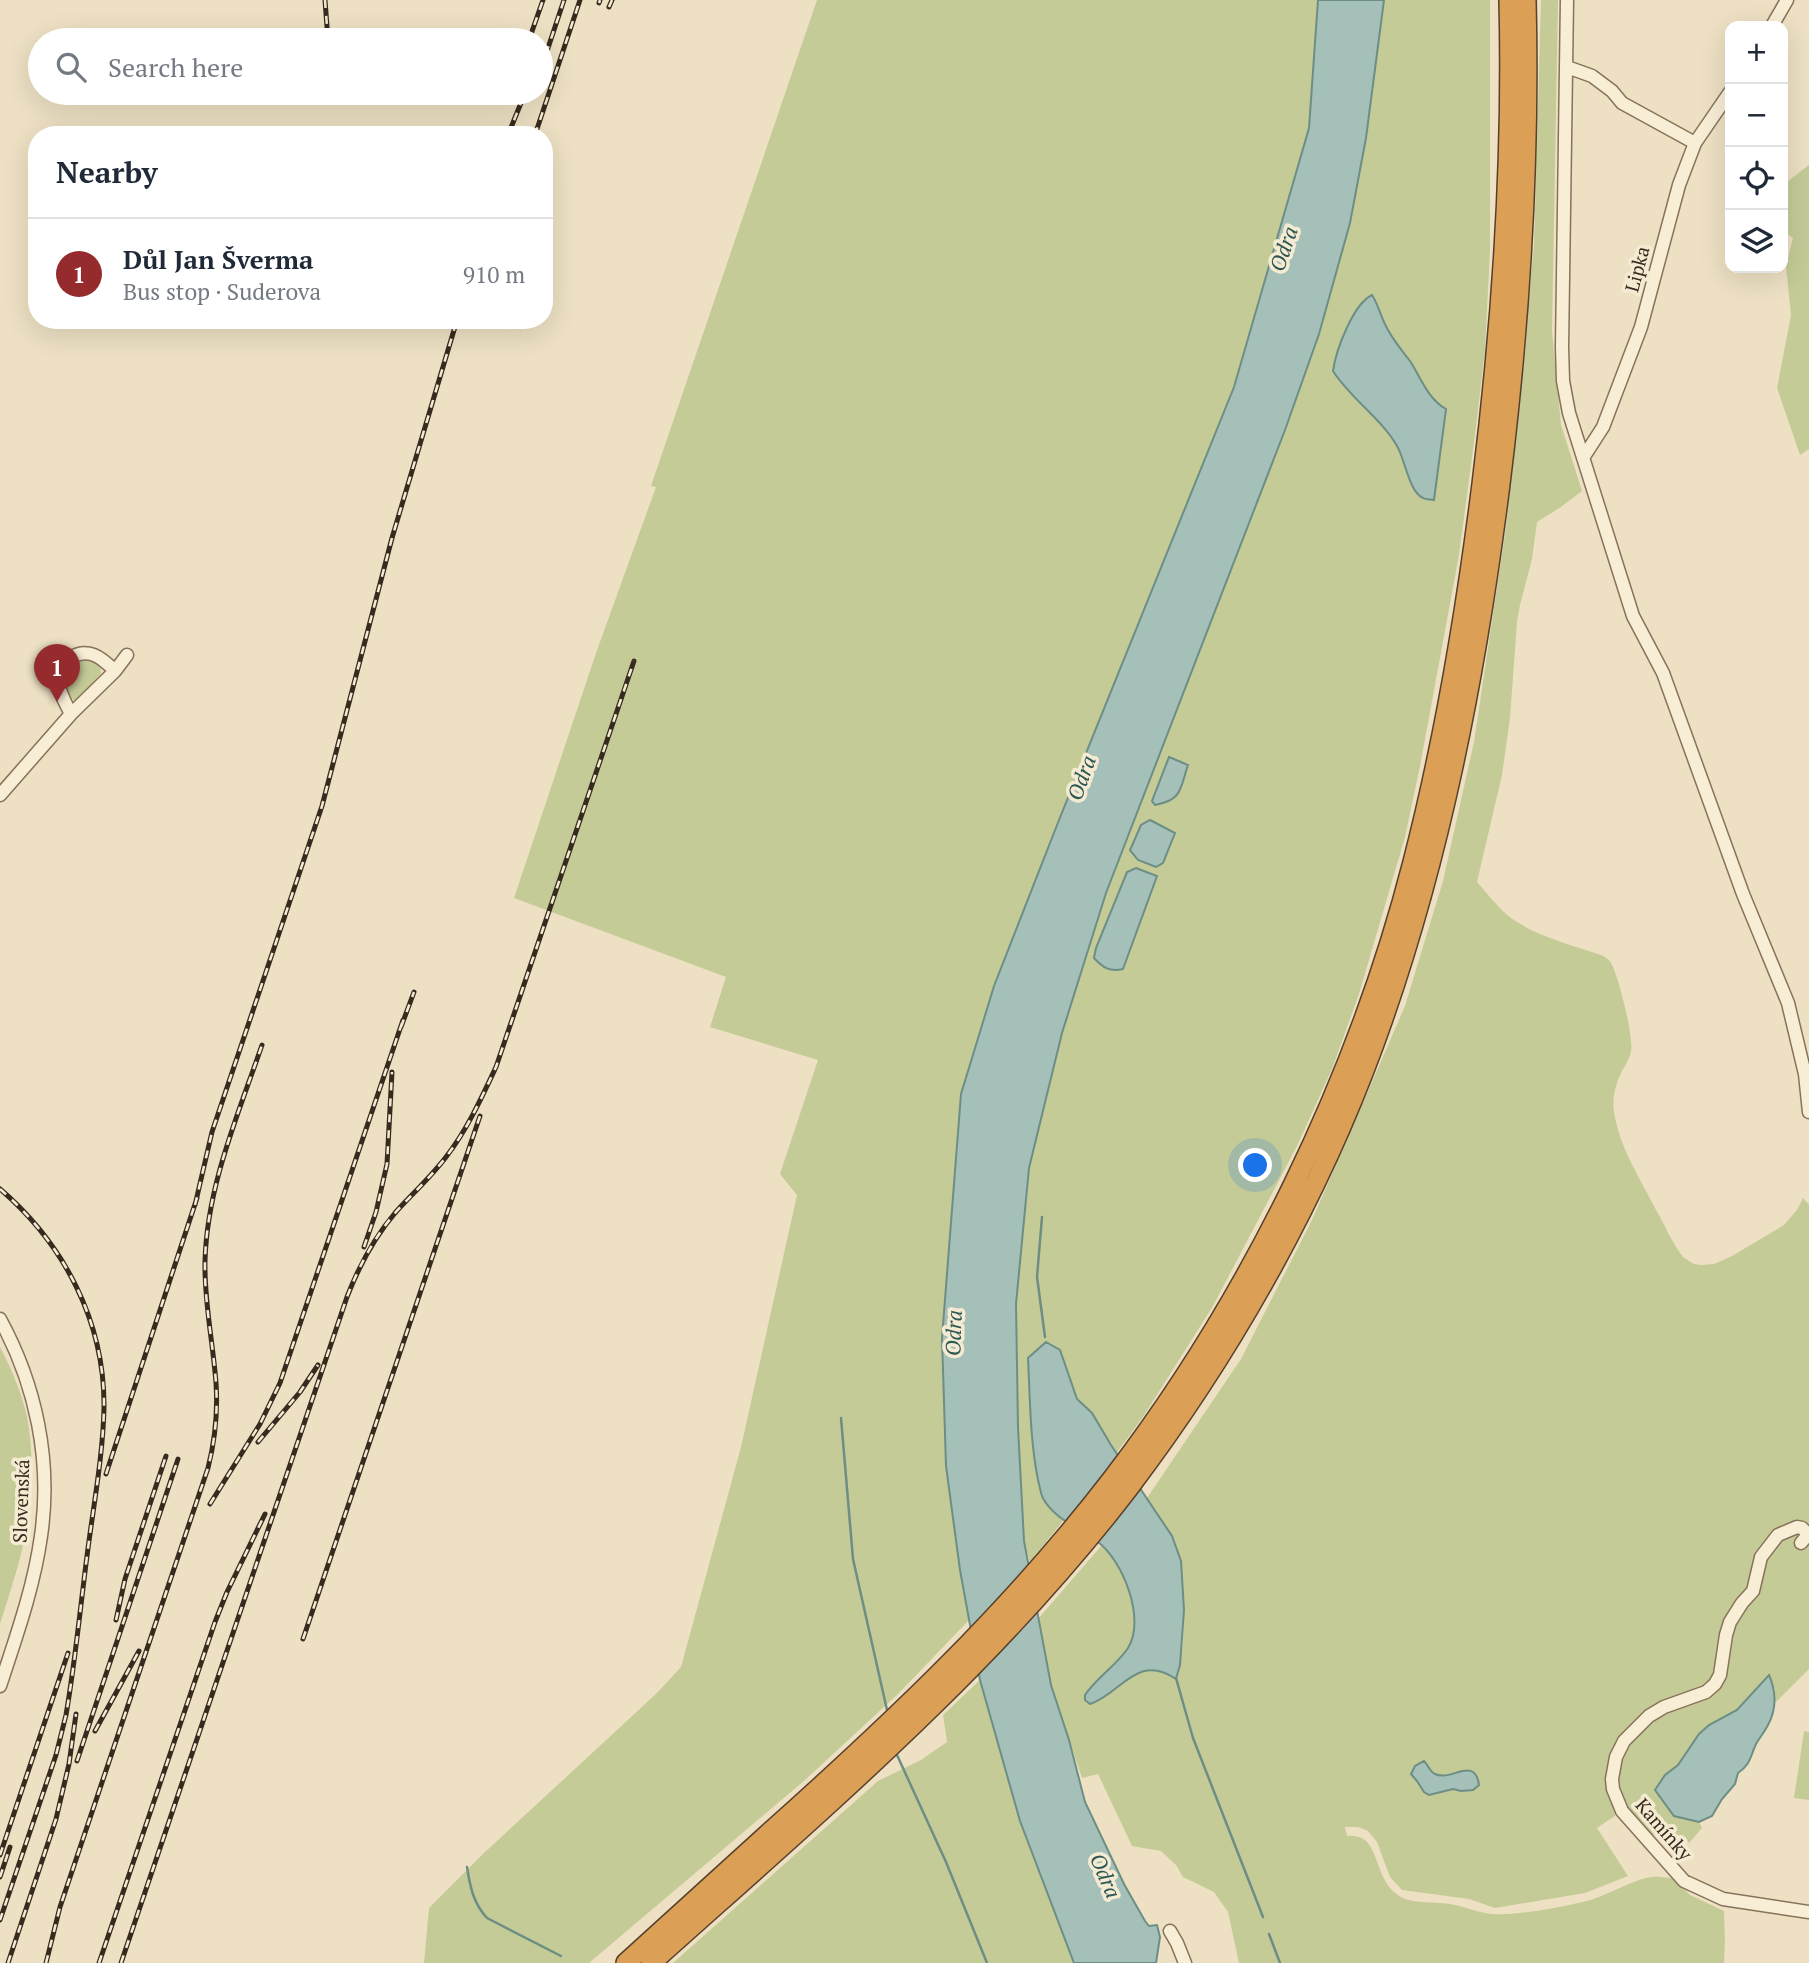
<!DOCTYPE html>
<html lang="en">
<head>
<meta charset="utf-8">
<style>
  body { margin:0; font-family:"PT Serif",serif; background:#f2f2f3; color:#1f2937 }
  .controls { position:absolute; right:21px; top:21px; display:grid; overflow:hidden; border-radius:14px; box-shadow:0 7px 28px #0002 }
  .controls button { width:63px; height:63px; display:grid; place-items:center; padding:0; border:0; border-bottom:2px solid #e0e1e3; background:#fff; color:#1f2937; font:35px sans-serif }
  .you { position:absolute; left:1256px; top:1166px; width:24px; height:24px; margin:-18px; border:5px solid #fff; border-radius:50%; background:#1a73e8; box-shadow:0 0 0 10px #1a73e833 }
  .badge { display:grid; place-items:center; width:46px; height:46px; border-radius:50%; background:#952b2d; color:#fff; font-size:23px; font-weight:700 }
  .pin { position:absolute; translate:-50% -58px; filter:drop-shadow(0 2px 4px #0008) }
  .pin::after { content:''; position:absolute; top:37px; width:24px; height:21px; background:inherit; clip-path:polygon(0 0,100% 0,50% 100%) }
  .list { margin:0; padding:0; list-style:none }
  h2 { display:flex; justify-content:space-between; align-items:center; height:91px; margin:0; padding:0 28px; font-size:30px }
  h2 small { font-size:23px; font-weight:400; color:#747a83 }
  .list li { display:grid; grid-template-columns:46px 1fr auto; gap:21px; align-items:center; box-sizing:border-box; height:112px; padding:0 28px; border-top:2px solid #e0e1e3 }
  .list b { display:block; font-size:26px; white-space:nowrap }
  .list p { margin:0; font-size:23px; white-space:nowrap; color:#747a83 }
  .list em { font-size:23px; font-style:normal; color:#747a83 }
  .icon { flex:none; width:38px; height:38px; fill:none; stroke:currentColor; stroke-width:2; stroke-linecap:round; stroke-linejoin:round }
  .map { position:relative; flex:none; width:1809px; height:1963px; overflow:hidden }
  .search { position:absolute; background:#fff; box-shadow:0 7px 28px #0002; left:28px; top:28px; width:525px; height:77px; display:flex; align-items:center; gap:18px; box-sizing:border-box; padding:0 24px; border-radius:38px; color:#747a83; font-size:26px }
  .panel { position:absolute; background:#fff; box-shadow:0 7px 28px #0002; left:28px; top:126px; width:525px; height:203px; border-radius:28px }
  .map>svg:first-child { display:block }
  .green { fill:#c5cb97; fill-rule:evenodd }
  .water { fill:#a5c0b8; stroke:#6c8e85; stroke-width:2 }
  .lines { fill:none; stroke-linecap:round; stroke-linejoin:round }
  .stream { stroke:#6c8e85; stroke-width:2.5 }
  .minor-casing { stroke:#87725a; stroke-width:15 }
  .highway-casing { stroke:#55402e; stroke-width:22 }
  .minor { stroke:#f8eed6; stroke-width:12 }
  .highway { stroke:#db9f55; stroke-width:19 }
  .rail-casing { stroke:#372a1e; stroke-width:5 }
  .rail { stroke:#f5ebd2; stroke-width:2.5; stroke-dasharray:8; stroke-linecap:butt }
  .labels { text-anchor:middle; stroke-width:7; stroke-linejoin:round; paint-order:stroke }
  .street-label { font-size:19px; fill:#372a1e; stroke:#f5ebd2 }
  .water-label { font-size:21px; font-style:italic; fill:#2d5754; stroke:#f5ebd2 }
</style>
</head>
<body>
<div class="map">
<svg width="1809" height="1963" viewBox="0 0 1809 1963">
  <rect width="100%" height="100%" fill="#ede0c3"/>
  <!-- green -->
  <path class="green" d="M817 0H1318L1309 128 1234 387 1059 820 961 1094 942 1338 946 1466 960 1570 969 1620 898 1694 805 1780 589 1963H424L429 1908 484 1853 657 1693 681 1667 741 1447 797 1195 780 1174 818 1060 710 1027 726 977 514 898 596 653 656 487 651 486Z
    M1384 0H1490V250L1485 351 1475 435 1459 555 1420 766 1405 837 1359 994 1332 1069 1297 1146 1213 1306 1143 1417 1104 1470 1030 1562 1024 1541 1018 1427 1016 1304 1029 1168 1062 1033 1106 893 1285 430 1319 334 1350 223 1366 138ZM1371 295C1379 305 1381 318 1388 329 1394 341 1402 351 1410 361 1420 377 1427 394 1441 407L1433 500C1430 499 1426 500 1422 498 1409 492 1405 459 1397 445 1381 417 1350 399 1333 371 1336 350 1353 304 1371 295Z
    M1541 0H1558L1552 332 1561 425 1582 491 1561 507 1537 522 1532 559 1520 605 1517 622 1510 718 1502 775 1477 882C1486 892 1500 910 1511 918 1536 936 1569 944 1598 954 1604 956 1608 958 1611 963 1618 974 1634 1038 1631 1051 1630 1058 1626 1064 1622 1071 1615 1085 1611 1101 1615 1117 1621 1150 1641 1180 1656 1210 1665 1225 1672 1243 1683 1257L1694 1264 1701 1265 1714 1264 1732 1256 1784 1225 1797 1210 1803 1198 1809 1205V1669L1775 1703V1689L1768 1675 1737 1710 1709 1725 1699 1733 1678 1765 1665 1775 1674 1816 1699 1822 1702 1828 1689 1843 1683 1837 1674 1834 1662 1841 1656 1835 1647 1833 1622 1811 1597 1828 1628 1876 1585 1893 1495 1908 1469 1899 1402 1890 1390 1877 1377 1842 1368 1831 1358 1827H1345L1347 1836C1387 1831 1367 1892 1413 1901 1425 1903 1438 1902 1450 1904 1464 1906 1478 1913 1492 1914 1516 1916 1562 1907 1587 1901 1607 1896 1633 1879 1652 1877 1659 1876 1667 1878 1673 1878L1690 1895 1724 1911 1725 1941 1724 1963H1239L1228 1912 1214 1892 1183 1877 1176 1865 1161 1851 1132 1846 1098 1774 1082 1778 1051 1686 1038 1619 1102 1545C1123 1567 1146 1617 1129 1646 1118 1665 1097 1676 1085 1695L1096 1702C1112 1689 1139 1665 1161 1670 1167 1672 1172 1676 1176 1678L1183 1642 1184 1610 1172 1536 1147 1498 1241 1359 1312 1220 1405 1006 1443 881 1474 742 1506 527 1534 245Z
    M1809 165V449L1800 455 1777 388 1791 315 1786 267 1793 238 1783 231V185Z
    M78 659C88 659 101 659 101 673L79 699 75 701C65 694 59 677 68 667 70 664 74 662 78 659Z
    M0 1347C11 1368 22 1393 27 1417 35 1458 32 1506 23 1546 17 1572 8 1598 0 1624Z
    M980 1680 1020 1821 1074 1963H673L878 1781 921 1760 947 1742 943 1715Z
    M1804 1731 1809 1732V1800L1794 1798Z"/>
  <!-- water -->
  <path class="water" d="M1318 0H1384L1366 138 1350 223 1319 334 1285 430 1106 893 1062 1033 1029 1168 1016 1304 1018 1427 1024 1541 1051 1685 1069 1740 1085 1802 1124 1884 1145 1921 1149 1926 1157 1925 1160 1937 1156 1963H1074L1020 1821 980 1680 960 1570 946 1466 942 1338 961 1094 994 986 1059 820 1234 387 1309 128Z
    M1372 295C1379 306 1381 318 1388 330 1394 341 1402 351 1410 361 1421 378 1428 399 1446 409L1434 500C1430 499 1426 500 1423 498 1409 492 1405 459 1397 446 1381 418 1350 398 1333 371 1336 350 1353 304 1372 295Z
    M1169 757 1188 765C1180 788 1183 800 1155 805L1152 801Z
    M1150 820 1175 833 1163 863 1156 867 1138 860 1130 850 1141 825Z
    M1136 868 1157 876 1123 969C1110 972 1103 968 1094 958L1096 948 1127 872Z
    M1046 1342 1060 1350 1077 1399 1092 1413 1111 1445 1172 1536 1181 1561 1184 1610 1180 1665 1176 1679C1137 1652 1121 1694 1090 1704L1085 1700V1695C1097 1677 1116 1666 1128 1648 1146 1619 1123 1561 1098 1542 1080 1528 1056 1520 1044 1500 1040 1494 1040 1486 1038 1480 1030 1440 1030 1398 1028 1358Z
    M1769 1675C1776 1691 1777 1708 1768 1725 1765 1731 1760 1737 1756 1744 1750 1757 1751 1764 1738 1773L1735 1784 1722 1799 1712 1816 1699 1822 1674 1816 1655 1790 1665 1775 1678 1765 1699 1734 1709 1725 1737 1710Z
    M1424 1761C1428 1765 1430 1772 1435 1774 1451 1782 1475 1755 1479 1785L1473 1790 1461 1791 1453 1789 1429 1795 1424 1792 1417 1781 1411 1774 1415 1766Z"/>
  <g class="lines">
    <!-- stream -->
    <path class="stream" d="M1042 1217 1037 1277 1045 1337
      M841 1418 853 1559 887 1710
      M1176 1678 1193 1738 1263 1917
      M897 1755 946 1862 987 1963
      M467 1867C470 1886 473 1903 487 1918L561 1956
      M1269 1934 1280 1963"/>
    <defs>
      <path id="minor" d="M1567 0 1562 347 1563 381 1569 413 1633 616 1663 673 1743 894 1788 1003 1805 1074 1809 1112
        M1772 26 1787 0
        M1567 67 1592 76 1612 91 1622 103 1695 143
        M1583 458 1603 427 1641 327 1679 185 1695 143 1730 92
        M115 671 127 655
        M0 795 71 714 115 671C109 665 102 658 94 655 78 649 58 661 58 678 58 691 66 704 71 714
        M0 1319C36 1385 52 1461 41 1536 34 1587 16 1637 0 1686
        M1801 1543 1806 1537V1532L1802 1528 1797 1527 1778 1535 1761 1557 1753 1591 1742 1603 1730 1622 1726 1635 1720 1675 1715 1684 1706 1692 1664 1707 1649 1716 1624 1741 1616 1757 1612 1779 1613 1789 1622 1811 1684 1881 1723 1899 1809 1912
        M1170 1931 1177 1943 1185 1963"/>
      <path id="highway" d="M626 1963C674 1920 720 1877 768 1834 892 1723 1011 1611 1113 1478 1250 1299 1357 1080 1413 862 1445 738 1466 612 1482 484 1502 324 1513 162 1509 0
        M651 1963C818 1813 993 1666 1130 1486 1230 1354 1317 1200 1374 1044 1440 863 1476 674 1500 484 1520 323 1530 162 1526 0"/>
    </defs>
    <!-- minor casing -->
    <use href="#minor" class="minor-casing"/>
    <!-- highway casing -->
    <use href="#highway" class="highway-casing"/>
    <!-- minor -->
    <use href="#minor" class="minor"/>
    <!-- highway -->
    <use href="#highway" class="highway"/>
    <defs>
      <path id="rail" d="M325 0 328 40
        M599 3 600 0
        M609 7 612 0
        M529 40 543 0
        M541 69 564 0
        M508 135 525 93
        M535 135 580 0
        M401 1027 414 992
        M0 1189C64 1244 105 1322 104 1408 103 1452 95 1497 89 1541 81 1599 76 1657 66 1715L56 1755 0 1920
        M195 1205 212 1132 322 806 392 538 457 320
        M364 1247 376 1212 387 1164 392 1072
        M258 1442 300 1392 318 1365
        M106 1474 197 1198
        M210 1504 260 1424 280 1383 403 1020
        M116 1620 125 1579 166 1456
        M303 1639 480 1116
        M95 1731 139 1651
        M77 1761 178 1459
        M0 1855 68 1653
        M0 1877 10 1847
        M8 1963 56 1819 69 1764 76 1714
        M46 1963 60 1907 208 1468C215 1440 218 1412 216 1383 213 1342 204 1302 205 1261 207 1186 238 1115 262 1045
        M99 1963 215 1622 227 1592 265 1514
        M121 1963 347 1297C359 1266 374 1238 395 1213 412 1194 431 1177 446 1157 467 1130 482 1097 496 1067L634 661"/>
    </defs>
    <!-- rail casing -->
    <use href="#rail" class="rail-casing"/>
    <!-- rail -->
    <use href="#rail" class="rail"/>
  </g>
  <g class="labels">
    <!-- street labels -->
    <g class="street-label">
      <text transform="translate(1637 269) rotate(-75)" y="7">Lipka</text>
      <text transform="translate(21 1501) rotate(-88)" y="7">Slovenská</text>
      <text transform="translate(1664 1829) rotate(49)" y="7">Kamínky</text>
    </g>
    <!-- water labels -->
    <g class="water-label">
      <text transform="translate(1284 249) rotate(-71)" y="7">Odra</text>
      <text transform="translate(1082 778) rotate(-70)" y="7">Odra</text>
      <text transform="translate(954 1333) rotate(-88)" y="7">Odra</text>
      <text transform="translate(1105 1876) rotate(67)" y="7">Odra</text>
    </g>
  </g>
</svg>
<div class="controls">
<button>+</button>
<button>−</button>
<button><svg class="icon" aria-label="locate" viewBox="0 0 24 24"><circle cx="12" cy="12" r="6"/><path d="M12 2v4M12 18v4M2 12h4M18 12h4"/></svg></button>
<button><svg class="icon" aria-label="layers" viewBox="0 0 24 24"><path d="M12 4l9 5-9 5-9-5zM3 14l9 5 9-5"/></svg></button>
</div>
<div class="you"></div>
<div class="pin badge" style="left:57px;top:702px">1</div>
<div class="search"><svg class="icon" aria-label="search" viewBox="0 0 24 24"><circle cx="10" cy="10" r="6"/><path d="M15 15l6 6"/></svg>Search here</div>
<section class="panel">
<h2>Nearby<small></small></h2>
<ul class="list">
<li><span class="badge">1</span><div><b>Důl Jan Šverma</b><p>Bus stop · Suderova</p></div><em>910 m</em></li>
</ul>
</section>
</div>
</body>
</html>
